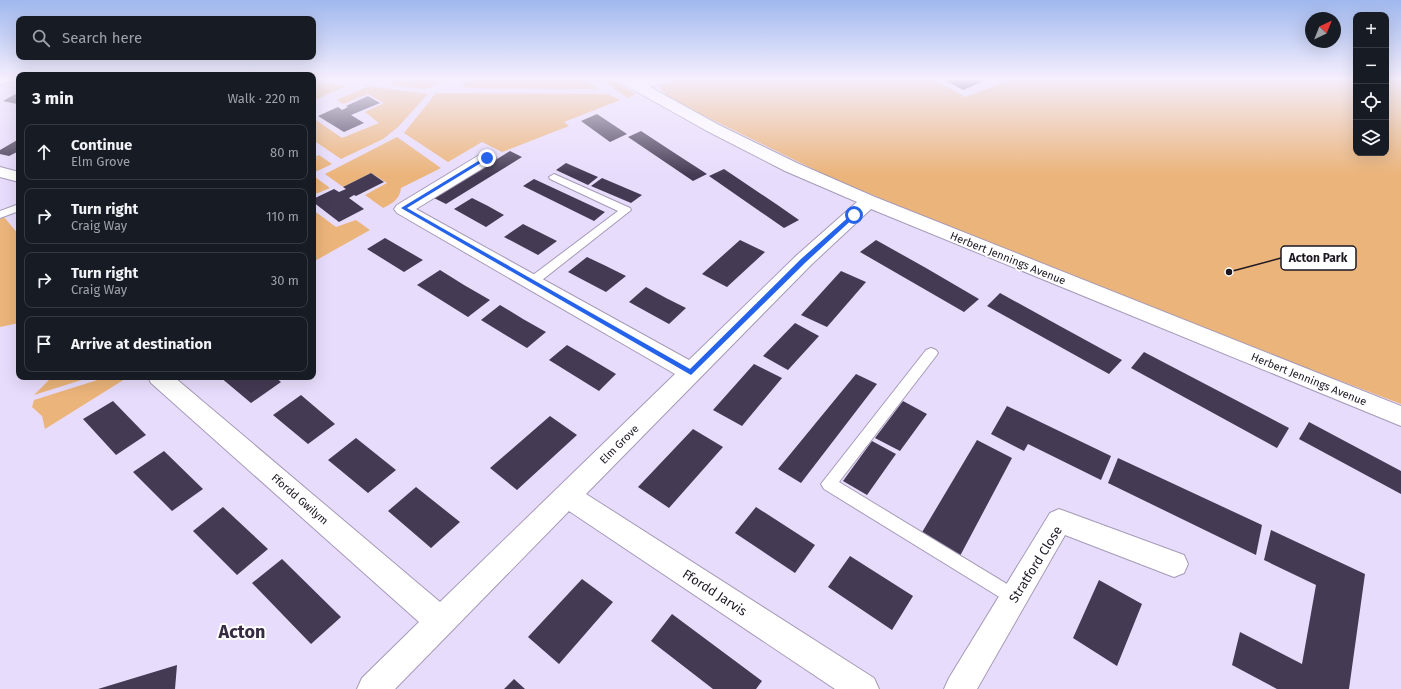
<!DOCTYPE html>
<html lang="en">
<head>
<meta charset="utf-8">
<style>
  body { margin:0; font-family:"Fira Sans",sans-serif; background:#20242c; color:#f1f3f6 }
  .controls { position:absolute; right:12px; top:12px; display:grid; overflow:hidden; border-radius:8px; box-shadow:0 4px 16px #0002 }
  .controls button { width:36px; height:36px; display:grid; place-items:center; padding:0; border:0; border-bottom:1px solid #363941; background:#171b24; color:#f1f3f6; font:20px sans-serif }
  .compass { position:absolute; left:1305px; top:12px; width:36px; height:36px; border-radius:50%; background:#171b24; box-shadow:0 4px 16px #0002; rotate:43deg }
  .stop { position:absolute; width:12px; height:12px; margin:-9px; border:3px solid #2563eb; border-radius:50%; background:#fff }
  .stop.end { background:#2563eb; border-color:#fff; box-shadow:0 1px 4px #0008 }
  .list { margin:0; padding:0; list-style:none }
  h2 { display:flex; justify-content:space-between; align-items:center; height:52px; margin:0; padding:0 16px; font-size:17px }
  h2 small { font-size:13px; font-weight:400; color:#9ea1a6 }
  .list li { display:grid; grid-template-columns:26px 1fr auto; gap:12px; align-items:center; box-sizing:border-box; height:56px; margin:0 8px 8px; padding:0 8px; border:1px solid #363941; border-radius:8px }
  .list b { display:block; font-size:15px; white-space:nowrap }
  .list p { margin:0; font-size:13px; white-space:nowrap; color:#9ea1a6 }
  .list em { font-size:13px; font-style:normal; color:#9ea1a6 }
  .icon { flex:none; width:22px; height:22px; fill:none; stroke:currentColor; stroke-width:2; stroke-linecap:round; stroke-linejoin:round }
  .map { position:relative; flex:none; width:1401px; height:689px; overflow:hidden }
  .search { position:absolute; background:#171b24; box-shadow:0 4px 16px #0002; left:16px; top:16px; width:300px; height:44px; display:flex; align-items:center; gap:10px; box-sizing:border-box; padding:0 14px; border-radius:8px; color:#9ea1a6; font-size:15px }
  .panel { position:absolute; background:#171b24; box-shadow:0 4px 16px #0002; left:16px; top:72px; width:300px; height:308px; border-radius:8px }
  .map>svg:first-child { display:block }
  .green { fill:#ebb47a }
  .building { fill:#443a53 }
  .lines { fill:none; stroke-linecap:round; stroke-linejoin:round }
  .lane-casing { stroke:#a59ab7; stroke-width:2 }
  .street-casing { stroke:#a59ab7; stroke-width:2 }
  .lane { fill:#fff; fill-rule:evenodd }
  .street { fill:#fff; fill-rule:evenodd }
  .route { fill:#2563eb }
  .labels { text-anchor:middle; stroke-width:4; stroke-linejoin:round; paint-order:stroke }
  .street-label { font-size:11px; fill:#1c1722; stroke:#fff }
  .near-street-label { font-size:13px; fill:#1c1722; stroke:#fff }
  .near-district-label { font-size:18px; font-weight:bold; fill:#352b43; stroke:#fff }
  .leader { fill:none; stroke:#1c1722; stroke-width:1.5 }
  .callout-dot { fill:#1c1722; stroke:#fff; stroke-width:1.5 }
  .callout { fill:#fff; stroke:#1c1722; stroke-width:1.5 }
  .callout-label { font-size:12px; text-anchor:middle; font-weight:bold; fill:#1c1722 }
</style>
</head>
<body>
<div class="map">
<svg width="1401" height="689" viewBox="0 0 1401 689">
  <rect width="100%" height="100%" fill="#e8dcfc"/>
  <!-- green -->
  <path class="green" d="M313 79 327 83 346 86 313 101Z
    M396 79H450L426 89 389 85Z
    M468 79H585L598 89 471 88 465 87 461 85Z
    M600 79H612L635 94 628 98Z
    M679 79H933L965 97 1012 79H1356V153H1386V79H1401V404L1147 307 968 236 868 193 850 187 662 95 666 93 661 90 660 86 662 85Z
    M368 86 428 94 398 127 383 139 341 159 313 140V136L317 134 313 131V118L342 138 379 123 365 112 384 103 368 94 343 104 337 100Z
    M436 93 608 94 620 100 564 122 569 126 502 152 482 142 448 162 404 133Z
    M397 137 441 168 401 188C400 199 393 203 383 208L365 195 387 183 371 173 343 187 325 174Z
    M319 155 332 164 313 173V158Z
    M315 177 330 188 313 195V178Z
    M313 210 336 227 356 220 370 230 313 262Z
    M4 217 19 235V323L0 327V219Z
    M52 377H91L34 395Z
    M107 377H122L125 379 45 429 42 416 32 407 34 400Z"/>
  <!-- building -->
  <path class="building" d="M943 79H976L982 82 963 90Z
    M19 92V103L17 104 3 101Z
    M368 96 380 103 351 115 364 123 344 132 318 116 338 107 342 110 348 107 346 106Z
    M597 114 627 134 610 142 581 121Z
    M641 131 673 152 707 174 693 181 628 137Z
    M19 139V151L9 156 0 154V150Z
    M510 151 522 157 446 204 434 198Z
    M566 163 598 177 588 185 556 170Z
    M724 169 779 206 799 220 784 228 709 176Z
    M371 173 384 182 356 196 354 195 349 198 364 209 339 222 313 202V199L334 189 339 192 346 189 343 187Z
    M602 178 642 195 631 203 591 186Z
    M534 179 605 212 594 221 523 186Z
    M472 198 488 206 504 215 486 227 454 209Z
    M523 224 557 241 538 255 504 237Z
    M385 238 423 260 404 272 367 249Z
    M740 240 765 252 727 287 702 274Z
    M876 240 926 268 979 299 964 312 860 252Z
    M587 257 606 266 626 276 606 292 568 272Z
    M440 270 464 285 490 300 468 317 417 285Z
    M841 271 866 282 827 327 801 315Z
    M646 287 666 298 686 308 669 324 629 302Z
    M1000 293 1058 325 1122 360 1109 374 987 306Z
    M500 305 523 319 546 332 527 348 481 320Z
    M795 323 819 336 788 370 763 356Z
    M567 345 591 359 616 374 599 391 549 360Z
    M1144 352 1289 428 1277 448 1131 368Z
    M754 364 782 378 742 426 713 410Z
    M856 374 877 384 801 483 778 469Z
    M220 377H275L281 382 251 403Z
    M301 395 335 424 308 444 273 415Z
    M113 401 146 435 116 455 83 419Z
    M903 401 927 414 900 451 875 438Z
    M1007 406 1111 456 1101 480 1028 444 1024 451 991 434Z
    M550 416 577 435 517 490 490 468Z
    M1309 422 1401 471V494L1299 439Z
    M693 429 723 447 669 508 638 487Z
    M356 438 396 470 368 493 328 460Z
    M977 440 1012 458 960 556 921 534Z
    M872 441 896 454 867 495 843 481Z
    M164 451 203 489 172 511 133 472Z
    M1118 458 1262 525 1256 555 1108 483Z
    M416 487 460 522 431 548 388 511Z
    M223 507 268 549 237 575 193 531Z
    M756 507 815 545 795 573 735 533Z
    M1271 530 1365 574 1349 689H1277L1232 665 1240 632 1302 664 1316 585 1264 560Z
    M850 556 913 596 892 630 828 587Z
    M282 559 341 617 311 644 252 583Z
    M582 579 613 602 559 664 528 637Z
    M1099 580 1142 604 1117 666 1073 638Z
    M672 614 762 681 756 689H713L651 641Z
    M177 665 175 689H98Z
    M514 679 525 689H504Z"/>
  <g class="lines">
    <defs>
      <path id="lane" d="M554 174 630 208 631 210 537 284H529L527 281 529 278 618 211 550 179 549 177Z
        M19 204V211L0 218V211Z
        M931 348 936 350 938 353 936 356 839 482 1020 592 1023 598 1020 604 1014 606 824 489 821 484 926 350Z"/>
      <path id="street" d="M0 79H13L11 82 0 85Z
        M618 79H635L639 81 647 79H669L667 82 650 87 719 125 797 163 875 197 1401 406V426L871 209 811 265 586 494 874 678 879 689H835L569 511 395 689H357L362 678 419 622 151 383 148 377H174L440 602 675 374 397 213 394 209 397 205 481 154 487 153 493 154 496 158 493 162 416 209 689 360 797 255 857 202 785 171 707 131 632 89 620 82Z
        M0 167 19 172V182L0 177Z
        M1059 509 1184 555 1188 564 1184 573 1174 577 1065 535 977 689H944L949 678 1050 513Z"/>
    </defs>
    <!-- lane casing -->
    <use href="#lane" class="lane-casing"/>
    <!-- street casing -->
    <use href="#street" class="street-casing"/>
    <!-- lane -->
    <use href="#lane" class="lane"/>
    <!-- street -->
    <use href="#street" class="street"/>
  </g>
  <!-- sky -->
  <linearGradient id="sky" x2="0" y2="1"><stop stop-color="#a0b8ee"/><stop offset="0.45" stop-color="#f5effe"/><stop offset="1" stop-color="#f5effe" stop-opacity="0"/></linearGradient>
  <rect width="1401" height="175" fill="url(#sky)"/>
  <!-- route -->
  <path class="route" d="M485 157 489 158 407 208 690 369 801 259 852 214 857 215 806 262 691 375 401 208Z"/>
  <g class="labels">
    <!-- street labels -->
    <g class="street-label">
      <text transform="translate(1008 258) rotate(22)" y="4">Herbert Jennings Avenue</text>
      <text transform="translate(1309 379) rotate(22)" y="4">Herbert Jennings Avenue</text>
      <text transform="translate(619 444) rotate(-45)" y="4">Elm Grove</text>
      <text transform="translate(300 499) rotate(41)" y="4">Ffordd Gwilym</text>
    </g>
    <!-- near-street labels -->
    <g class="near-street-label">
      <text transform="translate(1035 564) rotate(-58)" y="5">Stratford Close</text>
      <text transform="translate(715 592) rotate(33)" y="5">Ffordd Jarvis</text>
    </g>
    <!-- near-district labels -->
    <g class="near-district-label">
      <text x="242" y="638">Acton</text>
    </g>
  </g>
  <!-- callouts -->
  <path class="leader" d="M1229 272L1281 258"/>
  <circle class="callout-dot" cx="1229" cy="272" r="4"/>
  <rect class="callout" x="1281" y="246" width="75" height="24" rx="4"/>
  <g class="callout-label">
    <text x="1318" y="262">Acton Park</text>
  </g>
</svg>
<div class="controls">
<button>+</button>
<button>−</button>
<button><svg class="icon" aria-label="locate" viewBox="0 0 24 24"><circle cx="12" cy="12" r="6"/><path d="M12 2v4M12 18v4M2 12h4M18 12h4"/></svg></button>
<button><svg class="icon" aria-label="layers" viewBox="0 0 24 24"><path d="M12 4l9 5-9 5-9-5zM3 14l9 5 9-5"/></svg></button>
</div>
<svg class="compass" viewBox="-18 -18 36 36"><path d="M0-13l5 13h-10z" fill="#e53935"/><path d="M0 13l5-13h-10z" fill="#9ea1a6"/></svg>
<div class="stop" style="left:854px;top:215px"></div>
<div class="stop end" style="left:487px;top:158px"></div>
<div class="search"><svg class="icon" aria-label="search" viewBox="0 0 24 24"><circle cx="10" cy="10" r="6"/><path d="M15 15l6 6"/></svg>Search here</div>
<section class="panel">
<h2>3 min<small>Walk · 220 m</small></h2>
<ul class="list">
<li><svg class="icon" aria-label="ahead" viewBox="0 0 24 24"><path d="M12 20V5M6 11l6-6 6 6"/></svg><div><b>Continue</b><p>Elm Grove</p></div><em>80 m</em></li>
<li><svg class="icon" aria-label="right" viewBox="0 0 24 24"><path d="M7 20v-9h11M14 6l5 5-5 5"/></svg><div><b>Turn right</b><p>Craig Way</p></div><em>110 m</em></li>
<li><svg class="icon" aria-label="right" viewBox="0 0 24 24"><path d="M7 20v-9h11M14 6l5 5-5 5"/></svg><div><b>Turn right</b><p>Craig Way</p></div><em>30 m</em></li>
<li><svg class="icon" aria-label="arrive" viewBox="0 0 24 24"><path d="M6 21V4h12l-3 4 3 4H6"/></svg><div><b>Arrive at destination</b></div></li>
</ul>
</section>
</div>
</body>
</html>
